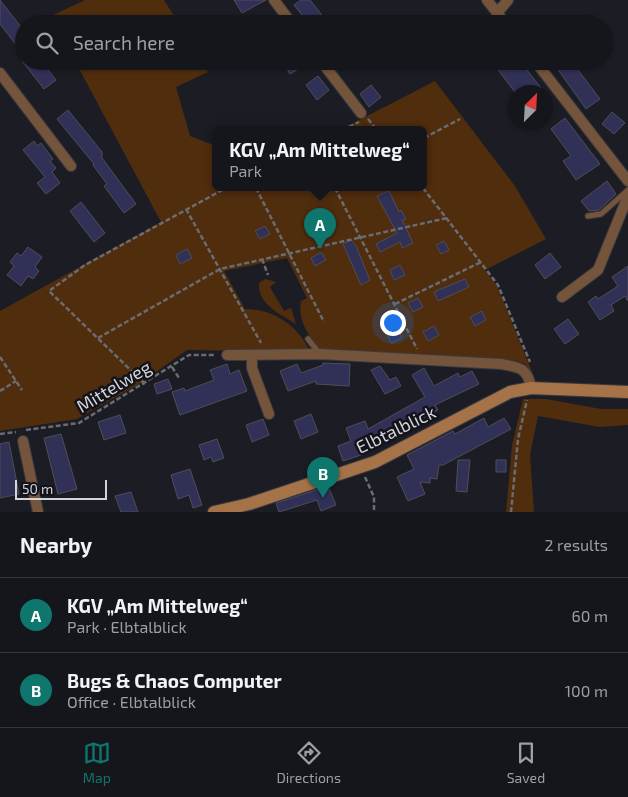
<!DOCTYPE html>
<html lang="en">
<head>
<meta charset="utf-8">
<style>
  body { margin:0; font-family:"Exo 2",sans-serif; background:#1e1f24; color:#f1f3f6 }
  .compass { position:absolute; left:508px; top:85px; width:45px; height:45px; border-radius:50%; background:#15161b; box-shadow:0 1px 4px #0004; rotate:24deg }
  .scale { position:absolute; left:15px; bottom:12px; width:92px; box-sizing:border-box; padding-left:5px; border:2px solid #d3d3d8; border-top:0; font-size:14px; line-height:18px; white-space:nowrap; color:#d3d3d8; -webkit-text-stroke:4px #13141b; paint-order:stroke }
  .you { position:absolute; left:392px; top:322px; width:18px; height:18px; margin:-12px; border:4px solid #fff; border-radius:50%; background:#1a73e8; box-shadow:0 0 0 8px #1a73e833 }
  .badge { display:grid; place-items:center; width:32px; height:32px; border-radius:50%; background:#0f766e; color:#fff; font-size:16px; font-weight:700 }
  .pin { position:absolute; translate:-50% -41px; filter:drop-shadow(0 1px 2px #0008) }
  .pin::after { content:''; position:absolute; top:26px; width:18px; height:15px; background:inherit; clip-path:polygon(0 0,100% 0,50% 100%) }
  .popup { position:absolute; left:212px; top:126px; width:215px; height:65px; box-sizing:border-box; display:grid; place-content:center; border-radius:8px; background:#15161b; filter:drop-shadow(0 1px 4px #0005); font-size:16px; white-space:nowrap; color:#9d9fa3 }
  .popup b { font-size:19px; color:#f1f3f6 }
  .popup::after { content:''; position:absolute; left:50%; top:100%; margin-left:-10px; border:10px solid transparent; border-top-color:#15161b }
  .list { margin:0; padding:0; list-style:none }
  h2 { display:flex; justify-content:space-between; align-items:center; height:65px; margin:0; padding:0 20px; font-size:21px }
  h2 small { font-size:16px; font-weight:400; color:#9d9fa3 }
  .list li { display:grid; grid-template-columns:32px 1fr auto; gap:15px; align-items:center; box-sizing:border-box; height:75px; padding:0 20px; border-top:1px solid #34353a }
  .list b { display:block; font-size:19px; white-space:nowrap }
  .list p { margin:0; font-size:16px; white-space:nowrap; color:#9d9fa3 }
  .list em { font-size:16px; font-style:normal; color:#9d9fa3 }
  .icon { flex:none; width:28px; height:28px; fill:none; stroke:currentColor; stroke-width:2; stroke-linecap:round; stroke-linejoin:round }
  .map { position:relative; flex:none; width:628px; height:512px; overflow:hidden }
  .search { position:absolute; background:#15161b; box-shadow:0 1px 4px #0004; left:15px; right:15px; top:15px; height:55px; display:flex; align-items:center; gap:12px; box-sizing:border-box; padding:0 18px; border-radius:28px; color:#9d9fa3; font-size:19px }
  .sheet { height:215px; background:#15161b }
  nav { display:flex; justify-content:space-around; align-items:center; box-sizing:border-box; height:70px; border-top:1px solid #34353a; background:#15161b; font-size:14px; color:#9d9fa3 }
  nav a { display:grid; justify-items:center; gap:2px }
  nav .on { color:#0f766e }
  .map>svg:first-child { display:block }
  .green { fill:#502d0d }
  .building { fill:#313057; stroke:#4d4e57 }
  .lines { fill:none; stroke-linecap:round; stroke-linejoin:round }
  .lane-casing { stroke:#393a41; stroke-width:7 }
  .street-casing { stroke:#393a41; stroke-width:12 }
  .secondary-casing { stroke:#393a41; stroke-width:14 }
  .path { stroke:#6b6c72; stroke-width:2.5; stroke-dasharray:5 2.5; stroke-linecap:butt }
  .lane { stroke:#74543a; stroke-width:5 }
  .street { stroke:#74543a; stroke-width:10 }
  .secondary { stroke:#a67248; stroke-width:12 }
  .labels { text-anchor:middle; stroke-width:5; stroke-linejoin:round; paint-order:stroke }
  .street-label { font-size:18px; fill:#d3d3d8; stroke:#13141b }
</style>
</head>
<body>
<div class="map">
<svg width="628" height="512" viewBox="0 0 628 512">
  <rect width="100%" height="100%" fill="#1c1d24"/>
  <!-- green -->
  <path class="green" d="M85 0H164L179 24H55L51 16Z
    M75 61H201L208 72 176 87 190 136 216 146V188H424V130H340L435 81 515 186 546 239 485 270 497 286 535 379 525 364 507 359 491 360 323 352C310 338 297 322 301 301L307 298 287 258 224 271 245 309C273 309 299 326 310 352L187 350 139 384 77 419 0 431V311L161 222Z
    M265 279 276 282 270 287 284 311 291 308 296 324C280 314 257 304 259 283Z
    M523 399H546L601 409H628V425L600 427 538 416 530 455 534 512H506L512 445Z"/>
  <!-- building -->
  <path class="building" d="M0 0 24 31V55L0 24Z
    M234 0H266L242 13Z
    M301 0H310L329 24H309L294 5Z
    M22 61H41L56 80 44 89Z
    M282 61H311L290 74Z
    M501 61H520L544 92H515L495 66Z
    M552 61H574L580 69 578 70 600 99 586 109Z
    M318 76 329 90 317 100 306 85Z
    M371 85 381 97 369 107 360 94Z
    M68 110 102 152V158L136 204 124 213 104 186 107 184 93 165 94 164 57 119Z
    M612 112 625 123 614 134 602 124Z
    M565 118 600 164 576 180 563 161 571 156 551 129Z
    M34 141 37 146 41 143 53 159 50 161 56 168 52 172 60 183 46 194 37 183 45 177 23 150Z
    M607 181 616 194 599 210 589 211 581 201Z
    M389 191 399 212 401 210 406 219 402 220 413 243 402 248 400 242 380 252 376 244 397 233 377 196Z
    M81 202 105 233 94 242 70 211Z
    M265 226 270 234 260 239 255 231Z
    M351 240 356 246 370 280 361 285 343 244Z
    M444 241 449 250 441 254 436 245Z
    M28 247 42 257 35 267 39 271 33 279 28 276 21 286 7 275 14 266 10 262 17 253 21 256Z
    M187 249 192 258 180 264 176 255Z
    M321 252 326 260 315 266 311 258Z
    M550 253 561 267 545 279 535 265Z
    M400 265 405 275 394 280 390 270Z
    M628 266V301L625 296 611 305 614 311 600 320 588 302 596 296 598 299 618 286 612 277Z
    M465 279 469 287 438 301 434 292Z
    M418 298 423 307 413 312 408 303Z
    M482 311 486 320 475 326 470 317Z
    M568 319 579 334 565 344 554 329Z
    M434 326 439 335 428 341 423 332Z
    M398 329 402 338 391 343 387 334Z
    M323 363 350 364 349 386 316 384V381L288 391 280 371 297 364 301 373 323 365Z
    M227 364 230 374 239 370 247 391 180 415 172 392 184 388 185 391 214 380 210 370Z
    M380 366 390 380 396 377 401 386 385 394 371 370Z
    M424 368 434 386 458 373 460 377 472 371 479 384 435 405 438 410 366 448 367 453 343 461 338 446 351 441 346 428 365 421 368 429 425 397 412 375Z
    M168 379 172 389 157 394 154 384Z
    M311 414 318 432 301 439 294 421Z
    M120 415 126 433 104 440 98 422Z
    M484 418 488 427 504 418 511 429 443 465H439L437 479 430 478V483L420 482 425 494 408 501 397 477 414 469 407 455 453 431 455 434Z
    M263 419 269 435 252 442 246 425Z
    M61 434 77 489 58 494 44 438Z
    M217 439 224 458 213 462 211 457 204 460 199 445Z
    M9 442 19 494 0 498V444Z
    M458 460H470L467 492 456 491Z
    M496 460H506V472H496Z
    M190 469 202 505 193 508 189 495 178 499 171 475Z
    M328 486 336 505 321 511 317 500 279 512 276 503Z
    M131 492 138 512H121L115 496Z"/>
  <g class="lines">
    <defs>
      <path id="lane" d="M588 216 601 214 628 190
        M308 339 320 354"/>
      <path id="street" d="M274 0 292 24
        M487 0 506 24
        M497 13 508 0
        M321 61 361 113
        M535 61 628 181
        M0 73 71 166
        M562 297 598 270 628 196
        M227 355 320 354 501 364C519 367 528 368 531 388
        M252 355V368L269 414
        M23 441 38 512"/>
      <path id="secondary" d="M214 512 249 504 375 462 510 392 531 388 628 392"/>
    </defs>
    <!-- lane casing -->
    <use href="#lane" class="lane-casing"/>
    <!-- street casing -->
    <use href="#street" class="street-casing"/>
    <!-- secondary casing -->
    <use href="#secondary" class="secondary-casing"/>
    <!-- path -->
    <path class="path" d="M368 119 377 130
      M342 130 359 122
      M424 138 460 119
      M256 188 324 322
      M335 188 417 349
      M423 188 498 285 530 362
      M186 209 261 343
      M262 259 268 275
      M395 304 481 262
      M98 338 220 269 447 218
      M0 357 22 390
      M172 367 179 378
      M145 384 49 291 85 265 226 188
      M0 391 16 381
      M26 430 79 423 189 355H216
      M0 434 16 432
      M365 477 374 497V512
      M511 512 518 439 527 400"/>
    <!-- lane -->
    <use href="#lane" class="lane"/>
    <!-- street -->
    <use href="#street" class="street"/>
    <!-- secondary -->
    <use href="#secondary" class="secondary"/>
  </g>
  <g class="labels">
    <!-- street labels -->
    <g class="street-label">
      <text transform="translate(114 387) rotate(-31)" y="6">Mittelweg</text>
      <text transform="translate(396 430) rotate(-26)" y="6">Elbtalblick</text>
    </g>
  </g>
</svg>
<svg class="compass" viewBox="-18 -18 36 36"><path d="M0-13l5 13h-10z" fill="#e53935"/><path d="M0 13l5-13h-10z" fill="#9d9fa3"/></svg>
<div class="scale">50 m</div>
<div class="you"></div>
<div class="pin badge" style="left:320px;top:249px">A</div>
<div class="popup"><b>KGV „Am Mittelweg“</b>Park</div>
<div class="pin badge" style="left:323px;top:498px">B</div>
<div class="search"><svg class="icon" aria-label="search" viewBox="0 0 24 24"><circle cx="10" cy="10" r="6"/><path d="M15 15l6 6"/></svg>Search here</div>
</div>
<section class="sheet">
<h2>Nearby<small>2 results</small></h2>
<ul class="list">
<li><span class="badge">A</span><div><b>KGV „Am Mittelweg“</b><p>Park · Elbtalblick</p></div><em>60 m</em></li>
<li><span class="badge">B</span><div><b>Bugs &amp; Chaos Computer</b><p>Office · Elbtalblick</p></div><em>100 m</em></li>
</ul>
</section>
<nav>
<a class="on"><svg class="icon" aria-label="map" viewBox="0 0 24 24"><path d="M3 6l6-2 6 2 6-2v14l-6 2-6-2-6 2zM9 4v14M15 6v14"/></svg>Map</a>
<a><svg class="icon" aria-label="directions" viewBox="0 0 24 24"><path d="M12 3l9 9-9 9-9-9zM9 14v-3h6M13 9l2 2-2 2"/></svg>Directions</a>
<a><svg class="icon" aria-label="saved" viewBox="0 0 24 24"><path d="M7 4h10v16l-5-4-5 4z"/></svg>Saved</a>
</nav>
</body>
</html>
